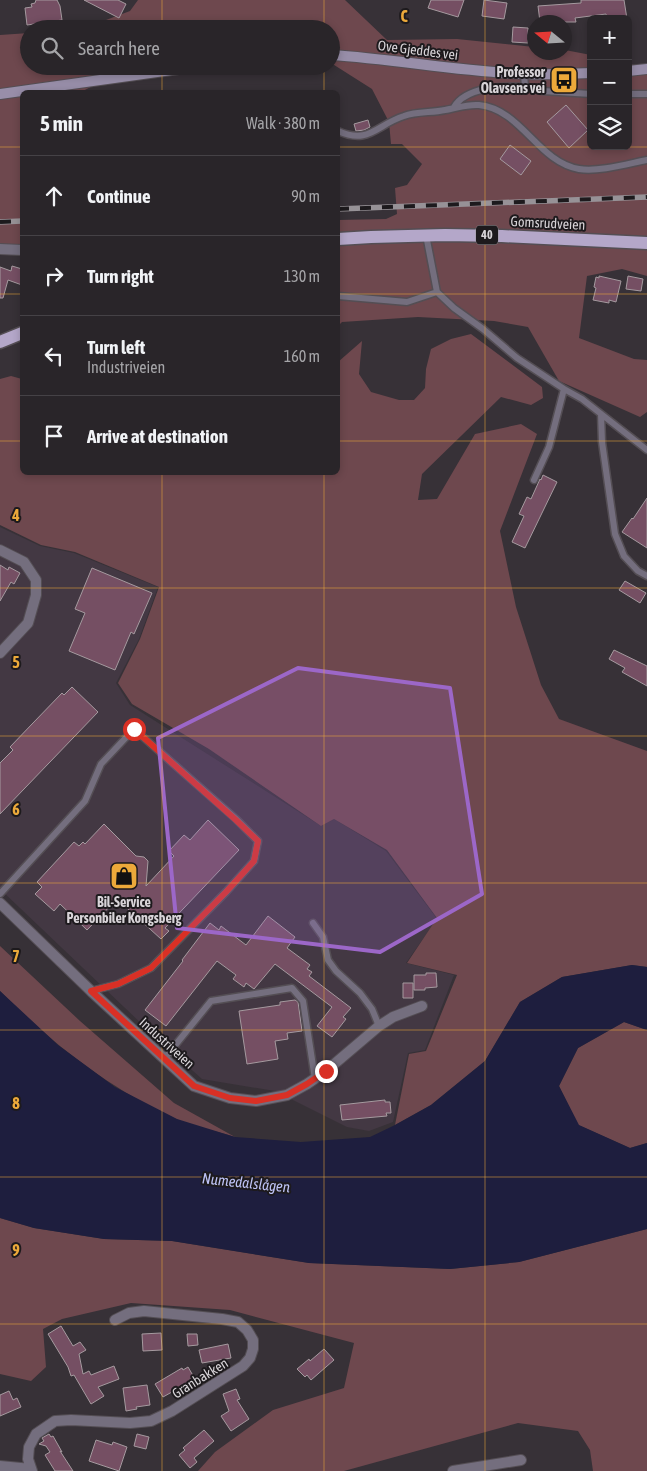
<!DOCTYPE html>
<html lang="en">
<head>
<meta charset="utf-8">
<style>
  body { margin:0; font-family:"Asap Condensed",sans-serif; background:#353135; color:#f1f3f6 }
  .controls { position:absolute; right:15px; top:15px; display:grid; overflow:hidden; border-radius:8px; box-shadow:0 2px 8px #0003 }
  .controls button { width:45px; height:45px; display:grid; place-items:center; padding:0; border:0; border-bottom:1px solid #454246; background:#292529; color:#f1f3f6; font:25px sans-serif }
  .compass { position:absolute; left:527px; top:15px; width:45px; height:45px; border-radius:50%; background:#292529; box-shadow:0 2px 8px #0003; rotate:288deg }
  .stop { position:absolute; width:15px; height:15px; margin:-11px; border:4px solid #d93025; border-radius:50%; background:#fff }
  .stop.end { background:#d93025; border-color:#fff; box-shadow:0 1px 5px #0008 }
  .list { margin:0; padding:0; list-style:none }
  h2 { display:flex; justify-content:space-between; align-items:center; height:65px; margin:0; padding:0 20px; font-size:21px }
  h2 small { font-size:16px; font-weight:400; color:#a5a5a8 }
  .list li { display:grid; grid-template-columns:32px 1fr auto; gap:15px; align-items:center; box-sizing:border-box; height:80px; padding:0 20px; border-top:1px solid #454246 }
  .list b { display:block; font-size:19px; white-space:nowrap }
  .list p { margin:0; font-size:16px; white-space:nowrap; color:#a5a5a8 }
  .list em { font-size:16px; font-style:normal; color:#a5a5a8 }
  .icon { flex:none; width:28px; height:28px; fill:none; stroke:currentColor; stroke-width:2; stroke-linecap:round; stroke-linejoin:round }
  .map { position:relative; flex:none; width:647px; height:1471px; overflow:hidden }
  .search { position:absolute; background:#292529; box-shadow:0 2px 8px #0003; left:20px; top:20px; width:320px; height:55px; display:flex; align-items:center; gap:12px; box-sizing:border-box; padding:0 18px; border-radius:28px; color:#a5a5a8; font-size:19px }
  .panel { position:absolute; background:#292529; box-shadow:0 2px 8px #0003; left:20px; top:90px; width:320px; height:385px; border-radius:8px }
  .map>svg:first-child { display:block }
  .built { fill:#433843 }
  .green { fill:#6e484e }
  .water { fill:#1e1e3e }
  .building { fill:#754f63; stroke:#a59a9f }
  .lines { fill:none; stroke-linecap:round; stroke-linejoin:round }
  .lane-casing { stroke:#544e54; stroke-width:9 }
  .street-casing { stroke:#544e54; stroke-width:12 }
  .secondary-casing { stroke:#544e54; stroke-width:12 }
  .primary-casing { stroke:#544e54; stroke-width:15 }
  .lane { stroke:#746e7e; stroke-width:6 }
  .street { stroke:#746e7e; stroke-width:10 }
  .secondary { stroke:#988ea9; stroke-width:10 }
  .primary { stroke:#b4a7c9; stroke-width:12 }
  .rail-casing { stroke:#979297; stroke-width:5.5 }
  .rail { stroke:#1d1a1d; stroke-width:4; stroke-dasharray:11; stroke-linecap:butt }
  .route { stroke:#d93025; stroke-width:6 }
  .marked { fill:#9c67c8; fill-opacity:0.2; stroke:#9c67c8; stroke-width:4; stroke-linejoin:round }
  .grid { fill:none; stroke:#eca93a; stroke-width:1; stroke-opacity:0.55 }
  .labels { text-anchor:middle; stroke-width:4; stroke-linejoin:round; paint-order:stroke }
  .shield { fill:#1d1a1d; stroke:#a09ca0; stroke-width:1 }
  .shield-label { font-size:12px; font-weight:bold; fill:#d8d4d8 }
  .street-label { font-size:14px; fill:#d8d4d8; stroke:#1d1a1d }
  .poi-label { font-size:14px; font-weight:bold; fill:#d8d4d8; stroke:#1d1a1d; text-anchor:end }
  .water-label { font-size:15px; font-style:italic; fill:#bec3f6; stroke:#1d1a1d }
  .grid-label { font-size:16px; text-anchor:middle; font-weight:bold; fill:#eca93a; stroke:#1d1a1d; stroke-width:4; stroke-linejoin:round; paint-order:stroke }
</style>
</head>
<body>
<div class="map">
<svg width="647" height="1471" viewBox="0 0 647 1471">
  <rect width="100%" height="100%" fill="#373137"/>
  <!-- built -->
  <path class="built" d="M0 527 40 546 74 553 158 587 139 639 116 683 130 705 321 826 334 819 386 851 437 919 406 963 454 975 425 1050 408 1053 393 1122 369 1131 347 1127 275 1091 202 1079 166 1047 0 889Z"/>
  <!-- green -->
  <path class="green" d="M138 0H345L387 40 457 39 534 47V52H564L565 50 591 55V146H628V64L647 67V276L622 269 587 276 579 338 634 359 647 360V412L640 417 559 381 528 327 494 321 418 317 342 322 338 326V220L386 219 397 214 395 188 407 185 422 164 402 144H391L389 122 372 89 331 63V29H82L130 11Z
    M29 33V66H131L81 92H22V255L0 254V35Z
    M471 334 542 387 543 398 531 405 501 397 422 474 418 500 437 499 475 434 521 424 537 434 500 531 516 607 541 685 559 719 647 751V967L632 965 562 977 520 1002 485 1061 431 1105 395 1125 409 1054 426 1051 457 975 407 963 437 918 387 850 334 819 321 826 209 749 132 704 118 683 140 639 159 587 75 552 41 545 0 525V379L11 376 22 379V472H338V362L362 341 359 374 371 392 399 400H414L425 388 426 369 431 349 451 339Z
    M0 946 80 1021 174 1103 235 1137C216 1131 195 1127 176 1119 110 1089 51 1043 0 991Z
    M624 1022 647 1030V1143L630 1148 578 1125 559 1086 578 1048Z
    M0 1218 34 1228 104 1239 172 1241 309 1263 450 1269 519 1262 647 1229V1471H593L590 1450 578 1431 518 1423 344 1471H198L215 1452 273 1410 344 1388 354 1343 230 1310 131 1303 62 1319 43 1329 46 1367 31 1381 0 1374Z"/>
  <!-- water -->
  <path class="water" d="M632 965 647 967V1030L624 1022 578 1048 559 1086 579 1125 630 1148 647 1143V1229L519 1262 450 1269 309 1263 172 1241 104 1239 34 1228 0 1218V991L58 1045 115 1087 177 1119 235 1137 301 1142 370 1137 395 1125 431 1105 485 1061 520 1002 562 977Z"/>
  <!-- building -->
  <path class="building" d="M36 0H57L60 6 62 20 27 25 25 8 32 7 31 4 35 3Z
    M84 0H118L126 4 119 18Z
    M431 0H464L458 17 428 8Z
    M484 0 507 3 504 19 482 16Z
    M581 0H624L627 19H607L606 14 575 18 576 22H540L538 6 581 3Z
    M513 27 528 28V43L512 42Z
    M566 105 588 130 569 148 547 122Z
    M368 120 370 127 364 130 356 131 354 124Z
    M510 145 531 161 521 175 500 159Z
    M12 266 22 269V285L8 280 3 298H0V267L11 271Z
    M599 276 621 281 616 302 609 300V303L593 300 596 288 594 287 596 277 599 278Z
    M628 276 643 279 641 291 626 289Z
    M543 475 557 482 525 548 512 542 524 516 519 514 527 497 531 499 540 479 541 480Z
    M647 498V548L622 532 632 518 633 519Z
    M0 565 8 570 9 567 20 573 14 584 11 582 0 601Z
    M92 568 152 593 134 634 131 632 115 670 69 651 85 613 75 609Z
    M625 581 646 593 640 603 619 590Z
    M614 650 647 666V686L622 672 625 668 609 659Z
    M72 687 98 712 0 814V763L13 750 10 747 33 723 62 693 64 695Z
    M208 820 239 850 165 928 169 931 161 939 117 899 87 930 60 904 54 911 35 894 42 887 37 882 74 842 79 846 83 842 85 844 104 824 136 856 144 857 148 861 146 886 174 856 169 851 184 835 190 840Z
    M268 916 295 937 287 948 310 965 307 969 312 972 309 976 351 1008 343 1017 346 1019 332 1037 317 1026 332 1007 275 964 254 989 246 983 244 987 233 979 236 975 217 961 166 1026 145 1010 183 961 182 960 210 923 219 930 221 926 246 945Z
    M426 973H436L437 987 425 988V990H414V975H426Z
    M403 983H413V998H403Z
    M295 1000 298 1002 302 1031 287 1033 288 1039 275 1041 278 1059 247 1064 239 1011 280 1005V1002Z
    M385 1100V1102H390L391 1113H386L387 1116 342 1120 340 1105Z
    M61 1326 73 1346 80 1342 86 1350 79 1354 83 1374 89 1371 91 1375 114 1366 119 1379 98 1387 104 1396 91 1404 74 1375 71 1376 68 1367 48 1334Z
    M161 1333 162 1350 143 1351 142 1334Z
    M187 1334H197L198 1345 188 1346Z
    M228 1344 231 1358 202 1363 199 1350Z
    M324 1349 334 1360 311 1380 307 1375 305 1377 297 1369 309 1359 310 1361Z
    M188 1367 195 1379 163 1397 155 1384 182 1368 183 1370Z
    M147 1385 150 1405 136 1407 137 1409 126 1411 123 1388Z
    M236 1389 240 1399 237 1400 249 1419 231 1431 221 1416 229 1411 223 1394Z
    M9 1391 13 1400 17 1398 21 1407 0 1416V1395Z
    M204 1430 214 1441 194 1458 197 1462 190 1468 179 1455 185 1450 183 1448Z
    M49 1434 51 1437 53 1436 62 1452 60 1451 73 1471H55L45 1455 50 1452 46 1446 39 1444 44 1441 42 1438Z
    M137 1434 149 1437 146 1449 134 1446Z
    M96 1440 112 1445 113 1442 127 1447 119 1471 89 1461Z"/>
  <g class="lines">
    <defs>
      <path id="lane" d="M524 74 525 87 543 91 591 94
        M628 94H647
        M454 107C467 86 503 86 525 87
        M338 131C369 145 376 125 404 116 417 111 432 113 445 110 457 108 467 104 479 105 521 109 538 162 579 169 599 172 627 164 647 160
        M426 235 437 292 454 308 483 329 517 358 564 389 582 399 647 450
        M338 296 407 302 437 292
        M601 414 602 442 615 534 624 556 638 571 647 576
        M534 480 549 447 564 389
        M0 894 85 801 101 764 134 729 236 819 258 841 254 861 226 892 151 968 118 984 91 991
        M313 923 323 937 328 960 336 971 360 993 372 1009 379 1026
        M164 1059 211 1001 292 988 303 1001 315 1079"/>
      <path id="street" d="M0 249 22 250
        M0 550 24 562 36 580V595L28 623 0 653
        M0 903 91 991 194 1086 230 1098 256 1101 287 1095 307 1084 326 1071 379 1026 393 1017 422 1006
        M0 1466 31 1469
        M32 1471 28 1459 29 1447 36 1434 55 1421 71 1420 130 1423 151 1421 172 1411 243 1366 250 1358 253 1349V1340L247 1330 238 1322 222 1319 144 1311 129 1313 115 1320
        M453 1471 521 1460"/>
      <path id="secondary" d="M331 55C396 59 461 72 526 74 547 75 569 74 591 73
        M628 71 647 69
        M0 94 200 66"/>
      <path id="primary" d="M338 239 371 237 445 235 502 236 647 243
        M0 342 22 333"/>
    </defs>
    <!-- lane casing -->
    <use href="#lane" class="lane-casing"/>
    <!-- street casing -->
    <use href="#street" class="street-casing"/>
    <!-- secondary casing -->
    <use href="#secondary" class="secondary-casing"/>
    <!-- primary casing -->
    <use href="#primary" class="primary-casing"/>
    <!-- lane -->
    <use href="#lane" class="lane"/>
    <!-- street -->
    <use href="#street" class="street"/>
    <!-- secondary -->
    <use href="#secondary" class="secondary"/>
    <!-- primary -->
    <use href="#primary" class="primary"/>
    <defs>
      <path id="rail" d="M338 209 647 197
        M0 222 22 221"/>
    </defs>
    <!-- rail casing -->
    <use href="#rail" class="rail-casing"/>
    <!-- rail -->
    <use href="#rail" class="rail"/>
  </g>
  <g class="lines">
    <!-- route -->
    <path class="route" d="M134 729 236 820 258 841 254 861 226 892 151 968 118 984 91 991 194 1086 230 1098 256 1101 287 1095 307 1084 326 1071"/>
  </g>
  <!-- marked area -->
  <path class="marked" d="M298 668 450 688 482 894 380 952 177 928 158 738Z"/>
  <!-- grid -->
  <path class="grid" d="M162 0V29M324 0V29M485 0V1471M162 66V92M324 66V92M0 147H22M338 147H647M0 294H22M338 294H647M0 441H22M338 441H647M162 472V1471M324 472V1471M0 588H647M0 736H647M0 883H647M0 1030H647M0 1177H647M0 1324H647"/>
  <!-- icons -->
  <defs>
    <symbol id="bus-square" viewBox="-11 -11 22 22"><rect x="-9" y="-9" width="18" height="18" rx="4" fill="#eca93a" stroke="#1d1a1d"/><path d="M-5-6H5V4H4V6H2V4H-2V6H-4V4H-5ZM-3.5-4V0h7V-4ZM-3.5 1.2v1.5H-2V1.2ZM2 1.2v1.5H3.5V1.2Z" fill="#111"/></symbol>
    <symbol id="shop-square" viewBox="-11 -11 22 22"><rect x="-9" y="-9" width="18" height="18" rx="4" fill="#eca93a" stroke="#1d1a1d"/><path d="M-5-2.5h2.3a2.7 3.5 0 0 1 5.4 0H5L5.5 6h-11ZM-1.5-2.5h3a1.5 2.3 0 0 0-3 0Z" fill="#111"/></symbol>
  </defs>
  <g fill-rule="evenodd">
    <use href="#bus-square" x="548" y="64" width="32" height="32"/>
    <use href="#shop-square" x="108" y="860" width="32" height="32"/>
  </g>
  <g class="labels">
    <!-- shield labels -->
    <rect class="shield" x="476" y="225.5" width="22" height="19" rx="4"/>
    <g class="shield-label">
      <text x="487" y="239">40</text>
    </g>
    <!-- street labels -->
    <g class="street-label">
      <text transform="translate(418 50) rotate(7)" y="5">Ove Gjeddes vei</text>
      <text transform="translate(548 223) rotate(3)" y="5">Gomsrudveien</text>
      <text transform="translate(167 1043) rotate(42)" y="5">Industriveien</text>
      <text transform="translate(200 1378) rotate(-32)" y="5">Granbakken</text>
    </g>
    <!-- poi labels -->
    <g class="poi-label">
      <text x="545" y="77">Professor<tspan x="545" dy="16">Olavsens vei</tspan></text>
      <text x="124" y="907" text-anchor="middle">Bil-Service<tspan x="124" dy="16">Personbiler Kongsberg</tspan></text>
    </g>
    <!-- water labels -->
    <g class="water-label">
      <text transform="translate(246 1183) rotate(6)" y="5">Numedalslågen</text>
    </g>
  </g>
  <g class="grid-label">
    <text x="404" y="22">C</text>
    <text x="16" y="521">4</text>
    <text x="16" y="668">5</text>
    <text x="16" y="815">6</text>
    <text x="16" y="962">7</text>
    <text x="16" y="1109">8</text>
    <text x="16" y="1256">9</text>
  </g>
</svg>
<div class="controls">
<button>+</button>
<button>−</button>
<button><svg class="icon" aria-label="layers" viewBox="0 0 24 24"><path d="M12 4l9 5-9 5-9-5zM3 14l9 5 9-5"/></svg></button>
</div>
<svg class="compass" viewBox="-18 -18 36 36"><path d="M0-13l5 13h-10z" fill="#e53935"/><path d="M0 13l5-13h-10z" fill="#a5a5a8"/></svg>
<div class="stop" style="left:134px;top:729px"></div>
<div class="stop end" style="left:326px;top:1071px"></div>
<div class="search"><svg class="icon" aria-label="search" viewBox="0 0 24 24"><circle cx="10" cy="10" r="6"/><path d="M15 15l6 6"/></svg>Search here</div>
<section class="panel">
<h2>5 min<small>Walk · 380 m</small></h2>
<ul class="list">
<li><svg class="icon" aria-label="ahead" viewBox="0 0 24 24"><path d="M12 20V5M6 11l6-6 6 6"/></svg><div><b>Continue</b></div><em>90 m</em></li>
<li><svg class="icon" aria-label="right" viewBox="0 0 24 24"><path d="M7 20v-9h11M14 6l5 5-5 5"/></svg><div><b>Turn right</b></div><em>130 m</em></li>
<li><svg class="icon" aria-label="left" viewBox="0 0 24 24"><path d="M17 20v-9H6M10 6l-5 5 5 5"/></svg><div><b>Turn left</b><p>Industriveien</p></div><em>160 m</em></li>
<li><svg class="icon" aria-label="arrive" viewBox="0 0 24 24"><path d="M6 21V4h12l-3 4 3 4H6"/></svg><div><b>Arrive at destination</b></div></li>
</ul>
</section>
</div>
</body>
</html>
